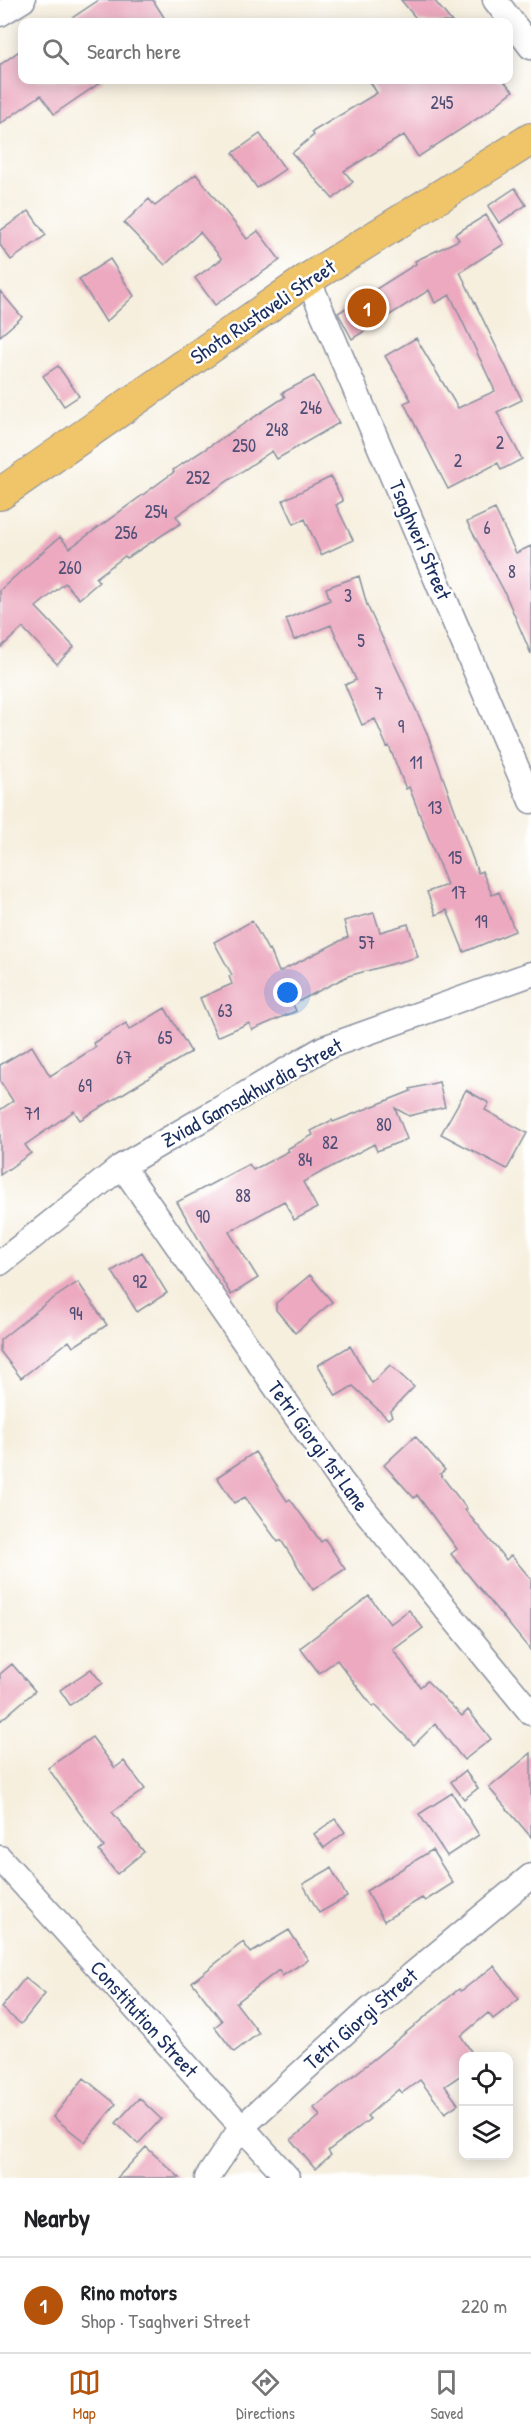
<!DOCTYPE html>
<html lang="en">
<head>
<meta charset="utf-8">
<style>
  body { margin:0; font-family:"Patrick Hand",sans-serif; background:#f2f2f2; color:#202124 }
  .controls { position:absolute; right:18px; bottom:18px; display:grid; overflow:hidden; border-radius:12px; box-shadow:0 3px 15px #0003 }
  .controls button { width:54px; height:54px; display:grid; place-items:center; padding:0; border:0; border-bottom:2px solid #e0e0e0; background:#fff; color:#202124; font:30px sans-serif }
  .you { position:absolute; left:288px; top:993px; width:21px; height:21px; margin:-15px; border:4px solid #fff; border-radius:50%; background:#1a73e8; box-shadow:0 0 0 9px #1a73e833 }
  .badge { display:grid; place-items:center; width:39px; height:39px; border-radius:50%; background:#b45309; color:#fff; font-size:20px; font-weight:700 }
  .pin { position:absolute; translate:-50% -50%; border:3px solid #fff; box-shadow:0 2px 6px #0006 }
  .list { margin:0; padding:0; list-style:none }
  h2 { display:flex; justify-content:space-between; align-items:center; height:78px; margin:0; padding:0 24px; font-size:26px }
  h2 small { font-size:20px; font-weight:400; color:#757577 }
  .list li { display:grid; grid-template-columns:39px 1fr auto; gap:18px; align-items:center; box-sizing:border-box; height:96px; padding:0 24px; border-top:2px solid #e0e0e0 }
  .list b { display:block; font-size:22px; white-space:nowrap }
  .list p { margin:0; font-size:20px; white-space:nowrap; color:#757577 }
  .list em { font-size:20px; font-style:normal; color:#757577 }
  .icon { flex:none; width:33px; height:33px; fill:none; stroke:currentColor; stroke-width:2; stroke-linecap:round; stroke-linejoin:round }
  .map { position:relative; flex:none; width:531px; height:2178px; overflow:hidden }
  .search { position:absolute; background:#fff; box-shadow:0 3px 15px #0003; left:18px; right:18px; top:18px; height:66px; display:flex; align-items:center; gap:15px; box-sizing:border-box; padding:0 21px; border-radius:12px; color:#757577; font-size:22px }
  .sheet { height:174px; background:#fff }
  nav { display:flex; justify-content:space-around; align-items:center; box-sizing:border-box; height:84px; border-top:2px solid #e0e0e0; background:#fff; font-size:16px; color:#757577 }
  nav a { display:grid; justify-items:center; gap:3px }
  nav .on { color:#b45309 }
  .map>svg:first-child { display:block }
  .building { fill:#eca9bf }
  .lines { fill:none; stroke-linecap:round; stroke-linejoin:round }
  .minor-casing { stroke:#888f9e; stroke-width:27 }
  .major-casing { stroke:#888f9e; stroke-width:34 }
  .minor { stroke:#fff; stroke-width:24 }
  .major { stroke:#f0c469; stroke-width:32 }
  .labels { text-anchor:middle; stroke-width:5; stroke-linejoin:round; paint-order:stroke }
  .number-label { font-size:18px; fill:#4f4e76 }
  .street-label { font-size:21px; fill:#1b2f5e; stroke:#fff }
</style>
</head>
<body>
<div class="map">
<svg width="531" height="2178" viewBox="0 0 531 2178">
  <rect width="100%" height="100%" fill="#fff"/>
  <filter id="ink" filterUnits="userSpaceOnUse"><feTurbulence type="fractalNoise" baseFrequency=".0167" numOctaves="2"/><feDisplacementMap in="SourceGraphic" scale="12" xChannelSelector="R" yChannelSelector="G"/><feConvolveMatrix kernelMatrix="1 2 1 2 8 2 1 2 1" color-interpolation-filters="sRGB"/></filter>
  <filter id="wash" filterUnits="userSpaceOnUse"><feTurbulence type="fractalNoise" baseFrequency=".008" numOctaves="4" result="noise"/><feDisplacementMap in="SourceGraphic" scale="24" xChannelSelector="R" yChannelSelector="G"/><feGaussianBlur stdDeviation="1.35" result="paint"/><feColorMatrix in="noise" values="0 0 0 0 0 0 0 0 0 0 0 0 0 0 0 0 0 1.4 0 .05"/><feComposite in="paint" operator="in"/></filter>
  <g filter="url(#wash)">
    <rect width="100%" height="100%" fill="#f6efde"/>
    <g id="blocks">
      <!-- building -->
      <path class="building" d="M99 0H153L167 22H66Z
        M401 0H434L452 22H419Z
        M22 49V80H104L54 114 41 95 0 124V65Z
        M369 80H503L513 91 486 113 418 157 404 135 344 171 353 182 333 199 292 153 314 135 312 132 377 93Z
        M260 134 285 169 257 188 233 153Z
        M196 174 247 239 258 231 280 260 215 305 195 278 222 259 200 232 165 265 124 223 149 199 155 206Z
        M515 188 526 205 499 223 488 206Z
        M29 211 46 235 11 260 0 245V231Z
        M486 215 504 244 460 272 522 400 497 412 522 459 501 470 498 463 448 489 404 403 411 400 385 356 416 338 458 408 495 391 450 295 435 303 429 290 352 339 338 313 416 264 415 261 459 240 455 234Z
        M110 259 134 296 106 322 79 279Z
        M0 291 22 317 0 336Z
        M58 366 79 396 64 406 43 376Z
        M314 376 339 423 277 459 272 451 176 516 181 523 127 558 125 556 96 578 99 582 79 599 65 583 36 607 74 647 57 664 23 628 0 648V590L40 554 60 537 70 548 174 472 173 470 285 397 282 393Z
        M331 477 343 501 336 505 353 540 321 555 305 519 294 524 283 500Z
        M495 509 516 553 531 546V654L504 591 467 522Z
        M359 576 367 605 426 731 478 873 482 871 492 895 499 892 515 931 464 952 447 910 436 915 427 892 447 885 409 787 406 789 389 746 387 747 375 719 362 725 345 685 356 680 331 625 294 640 286 619 330 600 326 588Z
        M374 913 380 932 408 924 418 957 348 976 293 1004 296 1011 252 1030 249 1023 217 1037 200 998 232 984 229 976 232 975 214 942 252 921 268 950 270 949 279 972 348 937 344 921Z
        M165 1008 191 1052 80 1120 74 1111 25 1145 31 1153 0 1175V1110L13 1101 0 1081V1065L32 1046 50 1076 96 1047 93 1043 126 1023 129 1030Z
        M439 1082 445 1107 409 1116 395 1108 407 1139 377 1151 374 1144 303 1182 317 1208 294 1220 284 1201 229 1232 258 1278 231 1295 177 1202 249 1164 253 1170 289 1151 287 1149 313 1135 311 1131 332 1120 333 1122 411 1091 410 1089Z
        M466 1090 489 1103 485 1110 527 1133 507 1169 441 1134Z
        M142 1252 167 1293 137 1312 112 1271Z
        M310 1275 332 1302 295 1333 276 1310V1303Z
        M78 1282 107 1325 73 1347 69 1341 21 1378 0 1351V1340L45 1304Z
        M350 1346 372 1383 390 1365 414 1387 390 1412 392 1416 388 1419 353 1386 336 1396 318 1365Z
        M415 1436 445 1470 440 1474 467 1509 465 1510 506 1560 511 1555 531 1579V1651L451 1554 457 1549 417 1495 414 1498 384 1465Z
        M255 1452 287 1501 290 1499 321 1542 325 1539 345 1569 313 1590 281 1540 278 1542 245 1497 234 1503 217 1477Z
        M369 1596 390 1624 409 1610 423 1628 393 1650 420 1687 427 1681 462 1716 468 1710 491 1739 464 1760 435 1724 414 1745 375 1705 373 1707 337 1660 319 1673 300 1648Z
        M12 1664 35 1691 0 1721V1674Z
        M91 1669 102 1683 70 1705 60 1690Z
        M92 1737 115 1768 124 1761 145 1789 112 1812 144 1852 117 1874 99 1851 104 1847 48 1768Z
        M531 1753V1837L489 1788Z
        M465 1771 478 1788 464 1799 451 1782Z
        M452 1793 479 1835 447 1856 419 1814Z
        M335 1819 345 1832 324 1848 314 1834Z
        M432 1850 453 1883 425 1901 422 1898 384 1921 366 1891Z
        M331 1868 347 1897 319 1913 303 1884Z
        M289 1930 308 1960 282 1976 279 1970 236 2003 259 2033 234 2052 215 2027 222 2021 192 1982 243 1942 251 1953Z
        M494 1966 519 1999 493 2019 488 2013 461 2036 474 2056H464V2073L445 2086 458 2104 445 2113 420 2080 402 2093 399 2089 367 2116 370 2119 328 2151 331 2155 315 2169 291 2140 320 2116 314 2108 459 1989 461 1991Z
        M25 1978 45 1994 21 2024 1 2008Z
        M84 2078 116 2104 85 2142 53 2117Z
        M139 2098 161 2119 138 2144 116 2123Z
        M146 2147 180 2178H117Z"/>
    </g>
  </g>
  <g filter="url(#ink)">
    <use href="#blocks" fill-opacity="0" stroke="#888f9e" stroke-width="1.5"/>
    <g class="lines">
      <defs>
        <path id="minor" d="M495 0 531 47
          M0 14 23 0
          M308 279 531 801
          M122 1166 341 1481 531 1713
          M0 1263 122 1166 324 1048 531 974
          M0 1858 288 2178
          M207 2178 241 2128 366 2013 531 1876"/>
        <path id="major" d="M0 494 308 279 531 139"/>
      </defs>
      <!-- minor casing -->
      <use href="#minor" class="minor-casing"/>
      <!-- major casing -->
      <use href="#major" class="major-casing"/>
      <!-- minor -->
      <use href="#minor" class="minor"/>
      <!-- major -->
      <use href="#major" class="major"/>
    </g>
  </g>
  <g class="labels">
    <!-- number labels -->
    <g class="number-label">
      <text x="442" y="109">245</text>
      <text x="311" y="414">246</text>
      <text x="277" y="436">248</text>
      <text x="500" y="449">2</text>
      <text x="244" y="452">250</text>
      <text x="458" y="467">2</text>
      <text x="198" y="484">252</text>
      <text x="156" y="518">254</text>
      <text x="487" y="534">6</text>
      <text x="126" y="539">256</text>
      <text x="70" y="574">260</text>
      <text x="512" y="578">8</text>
      <text x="348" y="602">3</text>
      <text x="361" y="647">5</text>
      <text x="379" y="700">7</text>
      <text x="401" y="733">9</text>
      <text x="416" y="769">11</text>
      <text x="435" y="814">13</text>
      <text x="455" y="864">15</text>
      <text x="459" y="899">17</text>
      <text x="481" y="928">19</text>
      <text x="367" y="949">57</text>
      <text x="225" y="1017">63</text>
      <text x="165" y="1044">65</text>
      <text x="124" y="1064">67</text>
      <text x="85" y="1092">69</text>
      <text x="32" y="1120">71</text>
      <text x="384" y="1131">80</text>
      <text x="330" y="1149">82</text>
      <text x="305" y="1166">84</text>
      <text x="243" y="1202">88</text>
      <text x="203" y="1223">90</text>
      <text x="140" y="1288">92</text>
      <text x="76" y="1320">94</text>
    </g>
    <!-- street labels -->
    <g class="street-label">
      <text transform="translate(263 312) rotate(-34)" y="7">Shota Rustaveli Street</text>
      <text transform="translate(420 540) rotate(67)" y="7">Tsaghveri Street</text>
      <text transform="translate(252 1093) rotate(-29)" y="7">Zviad Gamsakhurdia Street</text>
      <text transform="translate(318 1446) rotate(54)" y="7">Tetri Giorgi 1st Lane</text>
      <text transform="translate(144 2019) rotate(48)" y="7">Constitution Street</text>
      <text transform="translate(361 2019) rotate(-41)" y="7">Tetri Giorgi Street</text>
    </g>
  </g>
</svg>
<div class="controls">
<button><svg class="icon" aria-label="locate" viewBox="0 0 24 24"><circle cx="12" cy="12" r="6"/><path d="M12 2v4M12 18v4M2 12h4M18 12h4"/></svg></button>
<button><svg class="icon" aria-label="layers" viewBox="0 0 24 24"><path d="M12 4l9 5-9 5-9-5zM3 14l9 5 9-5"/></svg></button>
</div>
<div class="you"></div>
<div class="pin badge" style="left:367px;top:308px">1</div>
<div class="search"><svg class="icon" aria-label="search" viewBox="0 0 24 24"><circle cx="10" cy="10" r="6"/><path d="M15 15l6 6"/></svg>Search here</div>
</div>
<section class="sheet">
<h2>Nearby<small></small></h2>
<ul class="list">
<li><span class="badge">1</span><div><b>Rino motors</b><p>Shop · Tsaghveri Street</p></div><em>220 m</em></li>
</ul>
</section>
<nav>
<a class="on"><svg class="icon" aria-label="map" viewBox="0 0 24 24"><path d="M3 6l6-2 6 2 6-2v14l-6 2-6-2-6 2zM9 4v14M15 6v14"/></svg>Map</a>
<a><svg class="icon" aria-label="directions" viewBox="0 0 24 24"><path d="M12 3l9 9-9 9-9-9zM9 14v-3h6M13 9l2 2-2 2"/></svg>Directions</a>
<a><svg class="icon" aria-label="saved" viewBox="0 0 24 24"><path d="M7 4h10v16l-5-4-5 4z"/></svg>Saved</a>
</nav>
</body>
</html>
